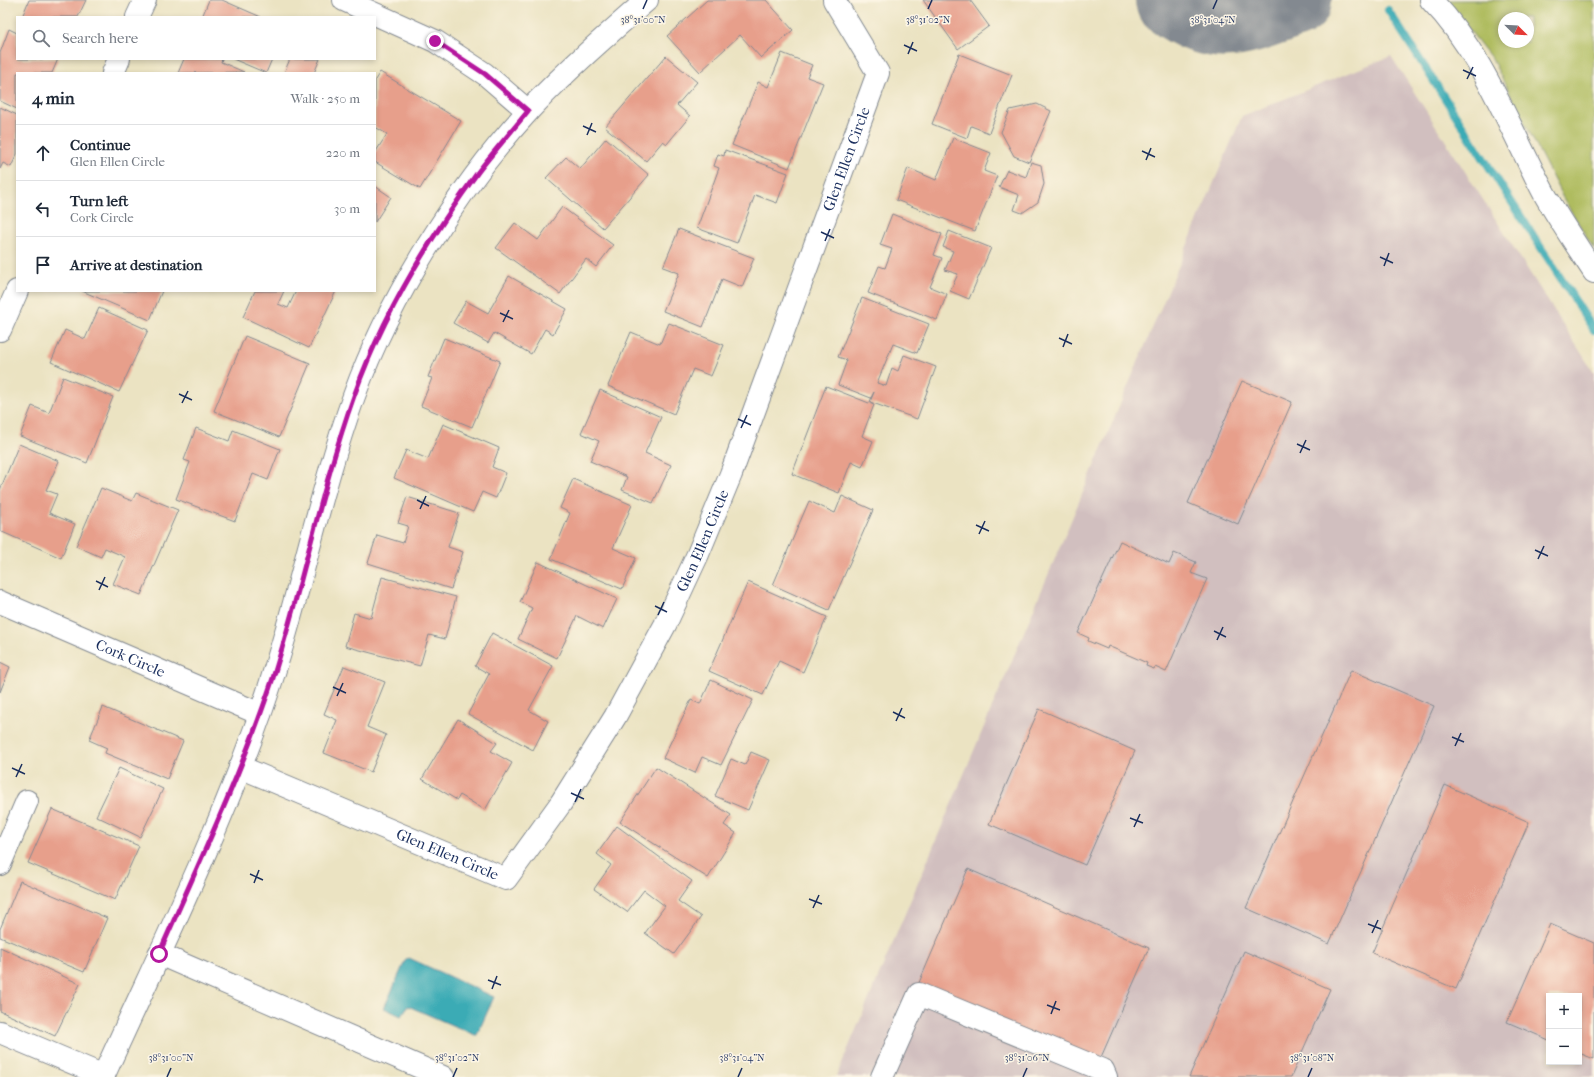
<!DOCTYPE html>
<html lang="en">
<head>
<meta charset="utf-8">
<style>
  body { margin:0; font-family:"IM FELL French Canon",serif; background:#f6f6f7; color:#1f2937 }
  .controls { position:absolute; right:12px; bottom:12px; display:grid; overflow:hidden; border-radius:0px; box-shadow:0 2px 6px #0003 }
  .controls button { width:36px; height:36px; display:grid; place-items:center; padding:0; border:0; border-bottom:1px solid #e0e1e3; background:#fff; color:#1f2937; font:20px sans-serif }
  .compass { position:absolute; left:1498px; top:12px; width:36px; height:36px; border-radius:50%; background:#fff; box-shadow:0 2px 6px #0003; rotate:114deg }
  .stop { position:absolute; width:12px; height:12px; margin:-9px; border:3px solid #b5179e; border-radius:50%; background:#fff }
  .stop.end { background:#b5179e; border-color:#fff; box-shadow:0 1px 4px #0008 }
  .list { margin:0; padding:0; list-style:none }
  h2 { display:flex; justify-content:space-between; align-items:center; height:52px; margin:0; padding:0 16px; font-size:17px }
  h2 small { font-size:13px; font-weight:400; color:#747a83 }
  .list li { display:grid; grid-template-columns:26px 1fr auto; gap:12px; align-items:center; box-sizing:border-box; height:56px; padding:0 16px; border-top:1px solid #e0e1e3 }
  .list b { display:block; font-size:15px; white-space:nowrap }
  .list p { margin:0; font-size:13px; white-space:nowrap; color:#747a83 }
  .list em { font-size:13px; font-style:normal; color:#747a83 }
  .icon { flex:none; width:22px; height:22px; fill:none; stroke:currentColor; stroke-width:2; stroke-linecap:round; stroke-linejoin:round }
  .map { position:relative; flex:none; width:1594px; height:1077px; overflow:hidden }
  .search { position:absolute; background:#fff; box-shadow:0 2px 6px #0003; left:16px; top:16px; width:360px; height:44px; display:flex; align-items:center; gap:10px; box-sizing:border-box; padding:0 14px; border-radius:0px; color:#747a83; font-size:15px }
  .panel { position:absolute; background:#fff; box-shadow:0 2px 6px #0003; left:16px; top:72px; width:360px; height:220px; border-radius:0px }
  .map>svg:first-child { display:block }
  .industrial { fill:#d1bfbf; fill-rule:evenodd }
  .green { fill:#afbc5f; stroke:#65765e; fill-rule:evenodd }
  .water { fill:#3aabb5; stroke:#2a6d8a }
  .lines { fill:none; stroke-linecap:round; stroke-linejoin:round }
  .stream { stroke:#3aabb5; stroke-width:8 }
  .taxiway { stroke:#838990; stroke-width:76 }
  .building { fill:#e79f8b }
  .minor-casing { stroke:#838990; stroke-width:24 }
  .minor { stroke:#fff; stroke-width:22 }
  .route { stroke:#b5179e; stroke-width:5 }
  .ticks { fill:none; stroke:#1b2f5e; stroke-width:1.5 }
  .labels { text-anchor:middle; stroke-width:3; stroke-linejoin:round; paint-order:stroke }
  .street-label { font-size:15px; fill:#1b2f5e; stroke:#fcf5e5 }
  .ticks-label { font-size:10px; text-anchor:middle; fill:#1b2f5e; stroke:#fcf5e5; stroke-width:3; stroke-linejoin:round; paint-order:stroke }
</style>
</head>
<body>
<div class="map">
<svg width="1594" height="1077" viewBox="0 0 1594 1077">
  <rect width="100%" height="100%" fill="#fcf5e5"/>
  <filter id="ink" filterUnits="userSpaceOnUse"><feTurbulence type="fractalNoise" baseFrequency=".025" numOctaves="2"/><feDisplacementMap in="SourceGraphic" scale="8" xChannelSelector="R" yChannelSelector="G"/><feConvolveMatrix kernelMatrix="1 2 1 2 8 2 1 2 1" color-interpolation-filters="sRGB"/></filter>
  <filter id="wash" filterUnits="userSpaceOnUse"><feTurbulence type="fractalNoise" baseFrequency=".012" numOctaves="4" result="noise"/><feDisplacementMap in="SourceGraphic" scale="16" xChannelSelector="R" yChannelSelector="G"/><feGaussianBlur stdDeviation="0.9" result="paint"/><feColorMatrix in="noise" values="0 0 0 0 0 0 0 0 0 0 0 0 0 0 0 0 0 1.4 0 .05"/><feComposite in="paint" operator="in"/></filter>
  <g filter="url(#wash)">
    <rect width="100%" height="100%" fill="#ebe3c2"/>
    <!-- industrial -->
    <path class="industrial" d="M1391 56 1594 373V1077H836L1242 116ZM1549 996H1579V1062H1549Z"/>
    <!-- green -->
    <path class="green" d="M1446 0H1594V249L1563 198 1492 59ZM1504 18H1528V42H1504Z"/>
    <!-- water -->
    <path class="water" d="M409 958 494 997 477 1035H475L408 1006 401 1016 384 1008 406 959Z"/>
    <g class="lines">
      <!-- stream -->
      <path class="stream" d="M1388 10 1594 330"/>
      <!-- taxiway -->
      <path class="taxiway" d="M1173 0C1219 34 1245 17 1294 0"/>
    </g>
    <g id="blocks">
      <!-- building -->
      <path class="building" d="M29 0H86L78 17H22Z
        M209 0H222L261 17H202Z
        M707 0H766L793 30 761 58 740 35 700 72 667 36Z
        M923 0H970L989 26 958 49Z
        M9 29 17 33V59H58L52 73H17V109L0 101V53Z
        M782 53 812 65 807 77 823 83 789 168 732 145 758 82 768 87Z
        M959 54 1012 75 989 133 971 126 967 138 932 124Z
        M666 56 697 82 677 105 690 116 667 144 663 141 646 161 605 127Z
        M184 59H222L221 62 244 72 178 73Z
        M233 59H272L266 73Z
        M290 59H320L314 73H284Z
        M380 72 461 121 420 189 375 162V153L387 134 375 127V80Z
        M1037 104 1051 111 1029 162 1014 156 1001 132 1010 110Z
        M0 107 17 115V154L11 167 3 163 0 169Z
        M606 138 649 175 603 228 546 178 566 157 580 169Z
        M953 138 991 153 984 171 997 176 975 231 896 200 908 168 936 180Z
        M725 150 788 173 777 203 755 195 737 243 697 228 719 168 714 166 718 154 724 156Z
        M1031 162 1041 165 1044 184 1038 202 1022 213 1014 210 1019 195 999 187 1007 170 1026 177Z
        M375 186 391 197 375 222Z
        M562 207 613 245 596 267 586 259 560 294 496 248 515 223 538 240Z
        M892 214 942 234 934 255 942 258 930 287 947 294 937 320 868 293 879 266 885 268 892 249 880 245Z
        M679 229 754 258 742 287 722 279 703 327 663 311 679 273 663 267Z
        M949 231 991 248 969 299 950 291 958 274 945 270 953 251 943 247Z
        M509 276 567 309 553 334 545 329 531 354 494 333 488 343 453 323 466 301 488 313Z
        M82 291H162L150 320Z
        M255 291H284L278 304 288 308 296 291H336L309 348 243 317Z
        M862 298 929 324 917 353 893 344 877 383 886 386 892 368 898 371 904 355 936 367 917 419 870 402 874 392 871 398 838 385 847 360 838 357Z
        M99 308 148 330 119 392 51 362 65 330 85 339Z
        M669 323 724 345 711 376 693 369 674 414 608 386 631 332 660 344Z
        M245 336 310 363 279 437 214 411Z
        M444 338 500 361 472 427 421 406 432 378 428 377Z
        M63 377 113 397 87 463 20 436 32 406 49 413Z
        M1242 381 1292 402 1238 524 1188 503Z
        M826 386 874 405 862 436 873 441 862 467 851 462 839 493 792 474Z
        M600 390 661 417 645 453 671 465 653 503 622 490 627 477 590 461 599 441 581 433Z
        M443 424 499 448 492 467 506 473 496 498 482 492 473 512 394 478 406 450 428 459Z
        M196 428 229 441 233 430 280 449 268 480 253 474 235 521 176 499 190 462 184 460Z
        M19 444 59 461 46 490 57 494 49 513 75 524 61 558 0 531V490Z
        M573 479 632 505 613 548 636 558 622 589 551 559 570 513 560 508Z
        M101 488 132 501 136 493 178 510 141 595 113 584 125 557 105 548 101 557 76 546Z
        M842 496 873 510 829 610 773 585 809 501 835 513Z
        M407 497 459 513 448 547 463 552 451 589 368 563 377 535 403 543 408 526 398 523Z
        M1120 541 1169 564 1174 553 1196 562 1191 573 1207 579 1166 672 1155 667 1154 669 1146 666 1147 663 1108 646 1107 649 1088 641 1089 638 1078 633Z
        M538 562 617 599 603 629 577 616 557 658 518 639 532 608 520 602Z
        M382 577 456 597 445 639 429 635 420 666 345 646 354 613 371 618Z
        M748 582 827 617 803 672 779 661 763 695 709 671Z
        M492 633 553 666 529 710 548 721 533 750 468 714 489 674 475 666Z
        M0 662 10 667 0 692Z
        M344 666 385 682 367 727 386 735 371 772 324 753 337 720 324 714Z
        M1351 670 1434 706 1329 944 1246 908Z
        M711 680 753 700 721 765 702 757 695 773 663 758 691 700 700 704Z
        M103 707 183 741 167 779 105 753 107 748 89 740Z
        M1039 709 1135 751 1085 865 989 824Z
        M458 719 497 743 491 751 512 763 485 810 460 795 457 800 422 779Z
        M751 752 770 760 748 810 715 796 731 759 745 765Z
        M656 767 731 815 724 825 736 833 708 878 620 822Z
        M119 768 163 789 140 837 96 816Z
        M1445 785 1529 822 1456 989 1372 953Z
        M52 809 139 846 115 900 28 863Z
        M617 826 692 881 678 901 701 917 674 954 645 933 665 906 644 890 627 912 594 889 611 865 597 854Z
        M968 869 1149 948 1098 1064 918 985Z
        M20 881 107 918 84 972 0 937V929Z
        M1550 924 1594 943V1059L1579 1053V996H1549V1040L1507 1022Z
        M0 947 80 984 55 1036 0 1011Z
        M1244 951 1330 989 1291 1077H1189Z"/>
    </g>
  </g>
  <g filter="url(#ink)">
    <use href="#blocks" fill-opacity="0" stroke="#838990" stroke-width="1"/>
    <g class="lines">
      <defs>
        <g id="minor">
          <path d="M344 0 435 41 485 74 528 111"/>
          <path d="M1431 0C1482 52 1510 129 1544 193 1559 220 1577 246 1594 272"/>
          <path d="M137 17 145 0"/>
          <path d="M113 73 119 59"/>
          <path d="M0 330 17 291"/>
          <path id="s1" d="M0 602 260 714"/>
          <path id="s2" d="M240 767 506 879 561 803 615 717 665 625 698 554 731 474 878 73 834 0"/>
          <path d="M0 864 27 801"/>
          <path d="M159 954 443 1077"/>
          <path d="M0 1032 104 1076"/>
          <path d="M103 1077C158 956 218 835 262 709 298 606 317 499 354 396 389 298 459 186 530 109 567 70 607 35 647 0"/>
          <path d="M882 1077 919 994 1103 1070 1106 1077"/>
        </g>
      </defs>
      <!-- minor casing -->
      <use href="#minor" class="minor-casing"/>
      <!-- minor -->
      <use href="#minor" class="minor"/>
    </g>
  </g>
  <g class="lines" filter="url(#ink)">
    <!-- route -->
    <path class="route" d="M159 954C199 863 242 772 273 678 303 584 321 488 354 396 382 317 429 239 478 172 494 151 512 131 528 111L485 74 435 41"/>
  </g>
  <!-- ticks -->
  <path class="ticks" d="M643 9 647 0M928 9 932 0M1213 9 1217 0M904 45 917 51M908 54 913 42M1463 70 1476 76M1467 79 1473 67M583 126 596 132M587 135 592 123M1142 151 1155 157M1146 160 1151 148M821 232 834 238M825 241 830 229M1380 257 1393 263M1384 266 1389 253M500 313 513 319M503 322 509 310M1059 338 1072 344M1063 347 1068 334M179 394 192 400M182 403 188 391M738 419 751 425M741 428 747 415M1297 444 1310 450M1300 453 1306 440M417 500 429 506M420 509 426 496M976 525 989 531M979 534 985 521M1535 550 1548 556M1538 559 1544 546M96 581 108 587M99 590 105 577M655 606 667 612M658 615 664 602M1214 631 1226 637M1217 640 1223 627M333 687 346 693M337 696 343 683M893 712 905 718M896 721 902 708M1452 737 1464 742M1455 746 1461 733M12 768 25 774M16 777 22 764M571 793 584 799M575 802 581 789M1130 818 1143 823M1134 827 1140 814M250 874 263 880M254 883 259 870M809 899 822 904M813 908 819 895M1368 924 1381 929M1372 933 1378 920M488 980 501 985M492 989 497 976M1047 1005 1060 1010M1051 1014 1056 1001M167 1077 171 1068M453 1077 457 1068M738 1077 742 1068M1023 1077 1027 1068M1308 1077 1312 1068"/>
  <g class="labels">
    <!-- street labels -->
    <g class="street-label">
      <text dy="5" stroke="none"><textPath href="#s2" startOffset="1089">Glen Ellen Circle</textPath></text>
      <text dy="5" stroke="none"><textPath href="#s2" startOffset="681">Glen Ellen Circle</textPath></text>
      <text dy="5" stroke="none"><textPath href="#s1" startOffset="142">Cork Circle</textPath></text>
      <text dy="5" stroke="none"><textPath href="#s2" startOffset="225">Glen Ellen Circle</textPath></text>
    </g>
  </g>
  <g class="ticks-label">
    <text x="643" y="23">38°31'00"N</text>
    <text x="928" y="23">38°31'02"N</text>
    <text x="1213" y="23">38°31'04"N</text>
    <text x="171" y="1061">38°31'00"N</text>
    <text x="457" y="1061">38°31'02"N</text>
    <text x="742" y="1061">38°31'04"N</text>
    <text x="1027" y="1061">38°31'06"N</text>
    <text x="1312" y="1061">38°31'08"N</text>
  </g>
</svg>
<div class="controls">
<button>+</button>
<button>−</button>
</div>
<svg class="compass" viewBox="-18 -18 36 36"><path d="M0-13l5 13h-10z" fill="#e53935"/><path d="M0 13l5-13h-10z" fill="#747a83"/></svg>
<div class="stop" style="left:159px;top:954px"></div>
<div class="stop end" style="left:435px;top:41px"></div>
<div class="search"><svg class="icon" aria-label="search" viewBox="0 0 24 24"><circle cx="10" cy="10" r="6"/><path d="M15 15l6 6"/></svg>Search here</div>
<section class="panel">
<h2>4 min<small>Walk · 250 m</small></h2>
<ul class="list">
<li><svg class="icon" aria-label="ahead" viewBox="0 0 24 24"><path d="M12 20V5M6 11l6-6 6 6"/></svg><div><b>Continue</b><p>Glen Ellen Circle</p></div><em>220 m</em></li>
<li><svg class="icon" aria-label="left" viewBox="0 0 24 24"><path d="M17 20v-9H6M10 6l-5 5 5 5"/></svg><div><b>Turn left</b><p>Cork Circle</p></div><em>30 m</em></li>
<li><svg class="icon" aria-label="arrive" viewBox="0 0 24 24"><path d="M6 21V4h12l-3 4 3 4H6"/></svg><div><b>Arrive at destination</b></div></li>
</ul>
</section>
</div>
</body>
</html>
